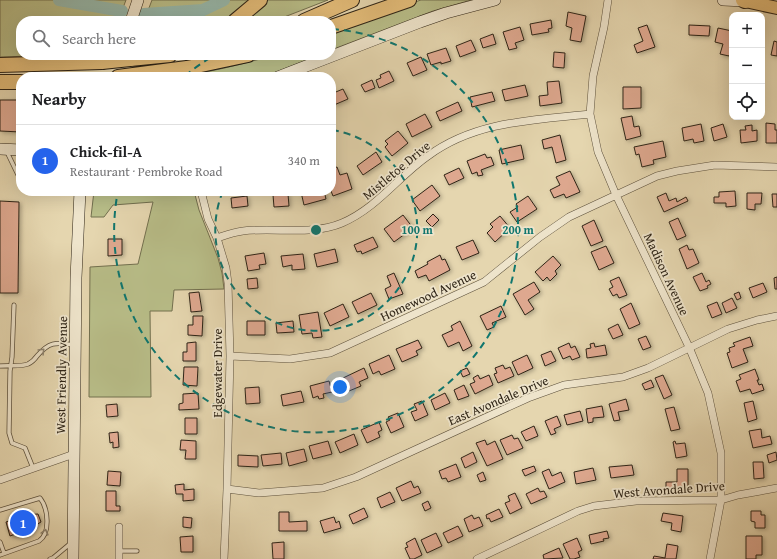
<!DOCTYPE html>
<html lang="en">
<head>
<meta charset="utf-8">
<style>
  body { margin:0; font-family:"Gentium Book Plus",serif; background:#f2f2f2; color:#202124 }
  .controls { position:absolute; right:12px; top:12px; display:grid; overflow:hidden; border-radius:8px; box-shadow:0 4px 16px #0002 }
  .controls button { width:36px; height:36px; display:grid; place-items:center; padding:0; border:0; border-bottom:1px solid #e0e0e0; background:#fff; color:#202124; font:20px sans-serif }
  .you { position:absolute; left:340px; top:387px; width:14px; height:14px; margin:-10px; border:3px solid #fff; border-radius:50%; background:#1a73e8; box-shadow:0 0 0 6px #1a73e833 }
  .badge { display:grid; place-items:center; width:26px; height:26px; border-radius:50%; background:#2563eb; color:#fff; font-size:13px; font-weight:700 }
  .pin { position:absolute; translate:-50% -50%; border:2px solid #fff; box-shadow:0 1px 4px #0006 }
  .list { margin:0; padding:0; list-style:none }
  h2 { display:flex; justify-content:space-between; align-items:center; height:52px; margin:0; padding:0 16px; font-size:17px }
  h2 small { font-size:13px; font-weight:400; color:#757577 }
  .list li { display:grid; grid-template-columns:26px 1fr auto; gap:12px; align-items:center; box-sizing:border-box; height:72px; padding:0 16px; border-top:1px solid #e0e0e0 }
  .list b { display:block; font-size:15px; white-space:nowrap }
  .list p { margin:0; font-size:13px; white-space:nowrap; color:#757577 }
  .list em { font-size:13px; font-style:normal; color:#757577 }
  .icon { flex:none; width:22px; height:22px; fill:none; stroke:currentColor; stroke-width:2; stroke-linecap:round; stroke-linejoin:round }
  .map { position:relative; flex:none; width:777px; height:559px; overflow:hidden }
  .search { position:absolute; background:#fff; box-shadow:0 4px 16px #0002; left:16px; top:16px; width:320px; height:44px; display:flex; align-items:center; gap:10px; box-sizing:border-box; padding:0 14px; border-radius:16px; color:#757577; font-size:15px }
  .panel { position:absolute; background:#fff; box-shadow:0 4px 16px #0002; left:16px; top:72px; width:320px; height:124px; border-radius:16px }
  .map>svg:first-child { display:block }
  .green { fill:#b8bd88; stroke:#73704f }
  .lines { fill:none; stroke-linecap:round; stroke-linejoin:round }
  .river { stroke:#96b9ad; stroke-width:12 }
  .building { fill:#dea88f; stroke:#2e2416; filter:url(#shadow) }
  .service-casing { stroke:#5c503c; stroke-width:5 }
  .minor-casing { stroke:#5c503c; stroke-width:8 }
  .secondary-casing { stroke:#2e2416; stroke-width:12 }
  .primary-casing { stroke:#2e2416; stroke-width:14 }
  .motorway-casing { stroke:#2e2416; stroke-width:16 }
  .service { stroke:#eee4cb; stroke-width:3.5 }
  .minor { stroke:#eee4cb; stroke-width:7 }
  .secondary { stroke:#eee4cb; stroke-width:11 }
  .primary { stroke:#e2bb78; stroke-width:12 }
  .motorway { stroke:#e2bb78; stroke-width:14 }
  .motorway-bridge-casing { stroke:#2e2416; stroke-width:16; stroke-linecap:butt }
  .motorway-bridge { stroke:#e2bb78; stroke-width:14 }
  .oneway { stroke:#8e8470 }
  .ring { fill:none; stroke:#0f766e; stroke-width:2; stroke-dasharray:7 5 }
  .labels { text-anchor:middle; stroke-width:3.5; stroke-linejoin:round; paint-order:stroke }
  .street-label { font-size:13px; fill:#2e2416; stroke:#eee4cb }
  .centre { fill:#0f766e; stroke:#eee4cb; stroke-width:2 }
  .ring-label { font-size:12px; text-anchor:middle; font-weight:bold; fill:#0f766e; stroke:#eee4cb; stroke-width:3.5; stroke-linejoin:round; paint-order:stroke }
</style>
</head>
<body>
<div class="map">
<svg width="777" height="559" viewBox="0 0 777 559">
  <defs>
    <filter id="shadow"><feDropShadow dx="2" dy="1.5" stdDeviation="2" flood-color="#0004"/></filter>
  </defs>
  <rect width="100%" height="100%" fill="#e5d6af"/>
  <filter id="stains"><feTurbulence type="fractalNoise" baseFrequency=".005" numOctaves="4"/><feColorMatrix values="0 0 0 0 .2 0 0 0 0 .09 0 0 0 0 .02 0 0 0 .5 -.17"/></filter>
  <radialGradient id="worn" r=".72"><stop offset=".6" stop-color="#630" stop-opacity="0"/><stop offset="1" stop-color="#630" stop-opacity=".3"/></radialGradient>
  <!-- green -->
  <path class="green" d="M0 0H126L118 21H21V55H66L0 57Z
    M152 0H253L224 21H144Z
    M267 0H328L274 21H240Z
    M421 0H471L433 11 331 50V33L375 15Z
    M274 55H319L263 77H172C207 73 240 65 274 55Z
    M94 191H194L199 210 218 258 222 273 224 289 174 290 172 311H150L151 397H89L90 267 138 264 153 202 113 205 104 217H91Z"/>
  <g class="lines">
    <!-- river -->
    <path class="river" d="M59 0 122 11
      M144 14 203 10 224 0"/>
  </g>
  <!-- building -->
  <path class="building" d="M568 12 586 16 581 42 570 40 572 28 566 26Z
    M551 20 552 28 548 29 549 32 532 35 530 24Z
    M647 25 655 47 637 53 634 45 643 41 638 28Z
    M689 25 710 26 709 36 689 35Z
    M520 27 524 40 515 43 517 48 509 50 503 32Z
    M718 28 732 31V47L729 56 720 54 723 44 715 42Z
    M493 34 496 44 483 48 480 39Z
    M471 40 476 51 460 57 456 46Z
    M774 41 777 42V56L771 55Z
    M446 48 451 61 441 64V62L431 65 427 54Z
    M554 52 565 53 564 68 553 67Z
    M421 57 427 70 413 76 407 63Z
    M389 71 394 81 379 88 376 80 381 78 380 75Z
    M372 80 375 88 365 92 361 85Z
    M559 81 562 103 540 106 539 96 548 95 547 82Z
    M525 85 528 96 505 101 502 90Z
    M623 87H641V108L623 109Z
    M343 89 348 99 334 105 331 94Z
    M492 92 495 101 472 107 470 97Z
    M0 100H21V132L0 131Z
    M458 102 462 111 440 121 436 112Z
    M425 114 432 127 412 137 406 124Z
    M632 116 634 127 639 126 641 136 626 140 621 118Z
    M766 123 775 124V130H777V143H766Z
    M701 124 704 141 694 143 693 139 684 141 682 128Z
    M723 124 727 137 714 141 711 128Z
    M752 125V131L757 130V141L741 143 740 130H746L745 126Z
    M398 131 408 143 392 156 385 147 388 144 385 141Z
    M560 135 566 160 556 163 552 147 544 149 542 140Z
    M663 141 666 157 653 160 654 164 642 167 639 154 636 155 634 147Z
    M521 145 524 159 502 164 499 150Z
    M376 152 382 162 363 175 357 166Z
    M485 154 487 158 491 157 494 165 481 170 483 175 478 176 477 172 472 174 467 161Z
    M337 167 340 175 347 173 352 189 333 196 331 191V169Z
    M459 168 464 178 449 185 444 175Z
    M570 171 580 192 566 198 564 194 554 198 550 190 560 185 556 177Z
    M432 185 440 196 420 211 412 200Z
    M306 191H324L326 199 304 205 301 192Z
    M735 191 736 206 726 207V203H714V197H719V192Z
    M666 193 669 201 676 198 677 202 686 197 688 201 664 212 657 197Z
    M747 193H762L761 204H755V210L747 209Z
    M288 194 289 206 274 207 273 195Z
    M772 194H777V207H773Z
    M247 196 248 206 232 208 231 198Z
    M528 196 537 209 517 222 510 212 518 207 516 204Z
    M0 201 19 202 18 293H0Z
    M433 214 439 220 432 227 426 221Z
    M403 215 413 228 394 242 384 229Z
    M500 216 510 228 495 242 487 233 493 227 490 224Z
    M678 218 686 236 677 240 669 222Z
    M594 220 603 241 591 246 582 226Z
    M373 237 378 247 362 254 361 251 357 252 354 245Z
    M108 239H122V255L108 256Z
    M473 240 479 253 462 260 456 247Z
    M687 245 689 250 693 249 699 263 687 269 679 249Z
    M606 246 614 263 599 270 591 252Z
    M335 249 338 262 317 267 314 254Z
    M264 253 266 264 259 265 260 269 248 271 245 256Z
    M303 254 305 269 292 270V265L283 267 281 256Z
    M440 255 442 260 445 259 450 270 429 281 426 275 418 278 415 271 428 264 427 262Z
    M553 256 561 265 555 271 557 274 550 281 547 277 543 281 535 272Z
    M394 273 403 294 389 299 385 289 391 286 387 276Z
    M702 273 706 282 709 280 711 284 707 286 708 288 700 291 693 277Z
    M619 277 627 295 619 298 617 294 613 296 609 289 613 287 610 281Z
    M777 277V289H775L774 278Z
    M257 278 258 288 248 289 247 279Z
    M534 282 540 292 528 300 534 309 525 315 513 294Z
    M763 283 767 292 753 298 749 288Z
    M199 292 202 311 191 312 189 293Z
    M739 292 741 298 737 300 734 294Z
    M371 293 377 305 358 314 352 302Z
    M732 298 737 308 726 313 722 303Z
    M717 302 722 314 712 318 707 306Z
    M631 303 640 324 629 329 620 309Z
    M343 304 349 317 330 326 324 313Z
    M501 306 506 317 492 323 494 327 487 330 480 316Z
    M318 312 322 337 313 338 312 333 302 334 299 315Z
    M193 316H203L202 336 188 335V325H193Z
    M247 321H265V335H247Z
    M293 321 294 332 277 333 276 323Z
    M460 321 472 346 463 351 459 342 448 347 442 335 453 330 451 326Z
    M618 324 623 335 613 339 608 329Z
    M646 336 651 347 643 350 638 339Z
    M750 337 753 346 743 349 748 362 732 368 727 353 730 352 729 348 735 346 733 343Z
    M418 340 422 348 416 351 418 355 402 362 396 349Z
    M196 342V361H183V352H187V343Z
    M569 343 571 348 575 346 580 357 572 360 570 356 563 359 558 348Z
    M594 343 595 347 605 345 607 355 587 358 586 349 591 348 590 344Z
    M551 351 556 361 545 366 541 355Z
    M389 355 395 369 381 375 379 371 373 374 369 364Z
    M527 355 533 368 518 375 512 362Z
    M503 365 505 369 510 367 514 376 498 383 494 374 497 373 495 368Z
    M184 367H198L197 386 183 385Z
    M364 368 368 378 359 382 361 386 349 391 343 378Z
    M467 368 470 374 463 377 460 371Z
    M755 369 759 380H757L759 385 762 384 764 390 752 394 750 389 740 392 736 381 741 379 739 375Z
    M478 375 480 379 489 375 493 385 475 394 470 384 475 382 473 378Z
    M663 375 672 395 664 399 655 378Z
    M651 380 654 387 645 390 642 384Z
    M329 381 332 392 323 394 324 398 319 399 318 396 313 398 310 386Z
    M464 385 469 396 458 400 454 390Z
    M259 387 260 403 246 404 245 388Z
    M301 391 304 402 283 406 281 395Z
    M198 393 199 409 179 410V404L183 403V394Z
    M445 393 450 403 435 410 431 400Z
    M626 399 629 410 618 412 620 420 614 421 609 404Z
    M422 401 428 415 415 421 411 412 417 410 414 404Z
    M753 401 757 419 748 422 744 403Z
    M117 404 118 416 107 417 106 405Z
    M602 406 604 417 593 418V422L588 423 586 409Z
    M674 407 680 429 671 431 665 409Z
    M580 411 583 421 567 425 564 415Z
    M398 413 404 427 391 433 386 422 390 420 388 417Z
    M557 416 561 426 554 429 556 433 551 435 545 421Z
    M185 418H197V434H185Z
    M379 422 382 430 378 432 380 437 367 443 361 430Z
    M534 426 538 436 526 441 521 432Z
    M761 429 762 438 770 436 772 444 753 448 749 431Z
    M118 432 119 447 113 448V442L110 443 109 433Z
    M354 434 358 445 340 453 335 442Z
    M512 435 514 439 518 438 523 448 507 455 500 440Z
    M181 440 196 441V459H185L186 450H180Z
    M485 440 487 445 495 441 503 459 487 466 476 443Z
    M328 441 332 454 313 459 309 446Z
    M675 441 676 444 685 443 687 456 676 458 673 442Z
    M304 449 307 461 289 466 286 453Z
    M473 452 477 462 465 468 461 458Z
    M776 452 777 460 769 463 767 455Z
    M281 453 282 464 263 466 261 455Z
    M238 455 258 456V467L238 466Z
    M753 462H763L764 478 754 479Z
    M456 464 461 477 448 482 446 478 442 479 439 471Z
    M632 465 634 475 611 478 609 467Z
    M534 466 536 471 525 476 522 470Z
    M593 468 596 480 576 484 574 472Z
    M549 469 552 476 561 472 565 482 549 489 542 472Z
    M677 469H688V486H683V491H666V482H677Z
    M108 471 121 472 120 486 107 485Z
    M483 472 486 480 480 482 477 475Z
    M411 481 414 488 418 486 421 493 402 501 396 488Z
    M184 484V490L194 489V500L183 501V494H176L175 485Z
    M538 488 540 492 544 491 547 497 531 504 526 494Z
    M106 491H116V506H120V511H106Z
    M390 492 395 502 381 508 377 498Z
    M515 493 522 508 510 514 505 503 510 501 508 496Z
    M428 501 431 508 425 511 422 504Z
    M364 508 368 517 353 524 349 515Z
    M499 509 503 517 491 522 489 518 487 519 486 515Z
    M751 511H761V515H765V528H755V522L751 521Z
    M279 512H289V522L307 521V531H279Z
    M663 513 683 516 681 532 671 530 672 523 661 521Z
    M38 514 41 522 29 529 10 536 6 522 25 515Z
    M472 515 474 519 479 517 483 526 469 532 464 519Z
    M183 517 192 518 191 528 183 527Z
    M334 517 336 523 339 521 341 528 324 533 320 521Z
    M458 526 463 536 448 543 443 533Z
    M607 531 609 538 603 539 604 541 591 544 589 535Z
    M436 533 442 546 427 553 421 540Z
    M193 536V552H181L180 537Z
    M746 536H762V555H756V559H746Z
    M415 538 422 555 414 559H410L405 548 408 547 406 543Z
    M577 538 582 550 578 552 580 557 574 559H570L563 544Z
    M284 542V559H273L272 543Z
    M667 544 678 546 676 559H653L654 556 665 558Z
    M559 548 563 558 544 559 543 555Z"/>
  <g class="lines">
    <defs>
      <path id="service" d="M7 152 20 179
        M14 305 12 357 10 371 9 433 12 443 25 448 33 468
        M0 366C9 365 20 367 28 364 32 362 35 359 37 356 49 342 55 342 73 345
        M0 510 40 498C48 508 51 533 39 541L0 555
        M0 542 4 553
        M119 551H137
        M50 559 53 558 71 543"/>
      <path id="minor" d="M608 0 604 27 593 76 590 114 598 152 616 195 689 347 708 393 721 453V500L710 559
        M201 191 208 219 217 238 226 268 228 283 230 356 227 489 224 559
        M217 238C226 235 234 232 243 231 276 227 311 236 342 223 377 208 398 177 428 156 475 121 534 120 590 114
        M230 356 290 359 330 353 484 282 540 237 569 217 657 176 677 171 715 165 777 167
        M0 480 74 454
        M227 489 259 493 323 488 356 477 528 398 564 385 623 377 648 368 728 329 757 320 777 316
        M119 559V527
        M477 559 578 511 594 506 636 501 721 500 738 495 777 488"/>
      <path id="secondary" d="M723 0 745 1
        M131 21 138 0
        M278 77 420 22 446 13 495 0
        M0 149 21 150
        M73 559 76 278 80 191"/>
      <path id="primary" d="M745 1 777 8"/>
      <path id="motorway" d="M743 0 745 1
        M235 21 260 0
        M304 21 352 0
        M331 27 409 0
        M130 59 170 55
        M0 65 102 62
        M118 77 187 68 248 55
        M0 82H21"/>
    </defs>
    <!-- service casing -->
    <use href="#service" class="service-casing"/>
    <!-- minor casing -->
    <use href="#minor" class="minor-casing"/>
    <!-- secondary casing -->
    <use href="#secondary" class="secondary-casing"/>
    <!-- primary casing -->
    <use href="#primary" class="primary-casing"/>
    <!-- motorway casing -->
    <use href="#motorway" class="motorway-casing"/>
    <!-- service -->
    <use href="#service" class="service"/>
    <!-- minor -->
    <use href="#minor" class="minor"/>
    <!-- secondary -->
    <use href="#secondary" class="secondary"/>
    <!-- primary -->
    <use href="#primary" class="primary"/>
    <!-- motorway -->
    <use href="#motorway" class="motorway"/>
    <defs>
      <path id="motorway-bridge" d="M102 62 130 59"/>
    </defs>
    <!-- motorway-bridge casing -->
    <use href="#motorway-bridge" class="motorway-bridge-casing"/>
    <!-- motorway-bridge -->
    <use href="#motorway-bridge" class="motorway-bridge"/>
  </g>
  <!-- one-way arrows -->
  <defs><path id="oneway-chevron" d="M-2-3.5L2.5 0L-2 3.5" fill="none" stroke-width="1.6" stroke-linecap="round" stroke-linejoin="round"/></defs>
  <g class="oneway">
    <use href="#oneway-chevron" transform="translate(42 351) rotate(-45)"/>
    <use href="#oneway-chevron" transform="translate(45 532) rotate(-75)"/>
  </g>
  <!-- distance rings -->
  <g class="ring">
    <path d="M332 130A101 101 0 1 1 223 191"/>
    <path d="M185 76A202 202 0 0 1 215 55M332 29A202 202 0 1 1 118 191"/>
  </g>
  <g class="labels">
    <!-- street labels -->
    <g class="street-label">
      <text transform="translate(396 170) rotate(-40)" y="5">Mistletoe Drive</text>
      <text transform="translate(667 274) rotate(65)" y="5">Madison Avenue</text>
      <text transform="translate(428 295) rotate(-25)" y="5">Homewood Avenue</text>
      <text transform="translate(217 373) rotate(-90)" y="5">Edgewater Drive</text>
      <text transform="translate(61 375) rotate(-89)" y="5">West Friendly Avenue</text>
      <text transform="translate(498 400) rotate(-23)" y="5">East Avondale Drive</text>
      <text transform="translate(669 489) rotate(-4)" y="5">West Avondale Drive</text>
    </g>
  </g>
  <circle cx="316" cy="230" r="6" class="centre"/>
  <g class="ring-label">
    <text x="417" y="234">100 m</text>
    <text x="518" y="234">200 m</text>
  </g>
  <rect width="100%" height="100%" filter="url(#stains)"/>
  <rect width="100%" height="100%" fill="url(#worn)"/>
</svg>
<div class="controls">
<button>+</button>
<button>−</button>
<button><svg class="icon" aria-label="locate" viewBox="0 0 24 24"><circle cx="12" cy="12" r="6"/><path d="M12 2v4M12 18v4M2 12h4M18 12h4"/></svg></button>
</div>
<div class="you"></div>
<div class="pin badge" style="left:23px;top:523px">1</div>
<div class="search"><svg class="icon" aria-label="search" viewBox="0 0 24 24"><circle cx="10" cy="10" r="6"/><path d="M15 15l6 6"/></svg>Search here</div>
<section class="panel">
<h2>Nearby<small></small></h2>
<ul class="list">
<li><span class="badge">1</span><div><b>Chick-fil-A</b><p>Restaurant · Pembroke Road</p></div><em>340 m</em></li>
</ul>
</section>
</div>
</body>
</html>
